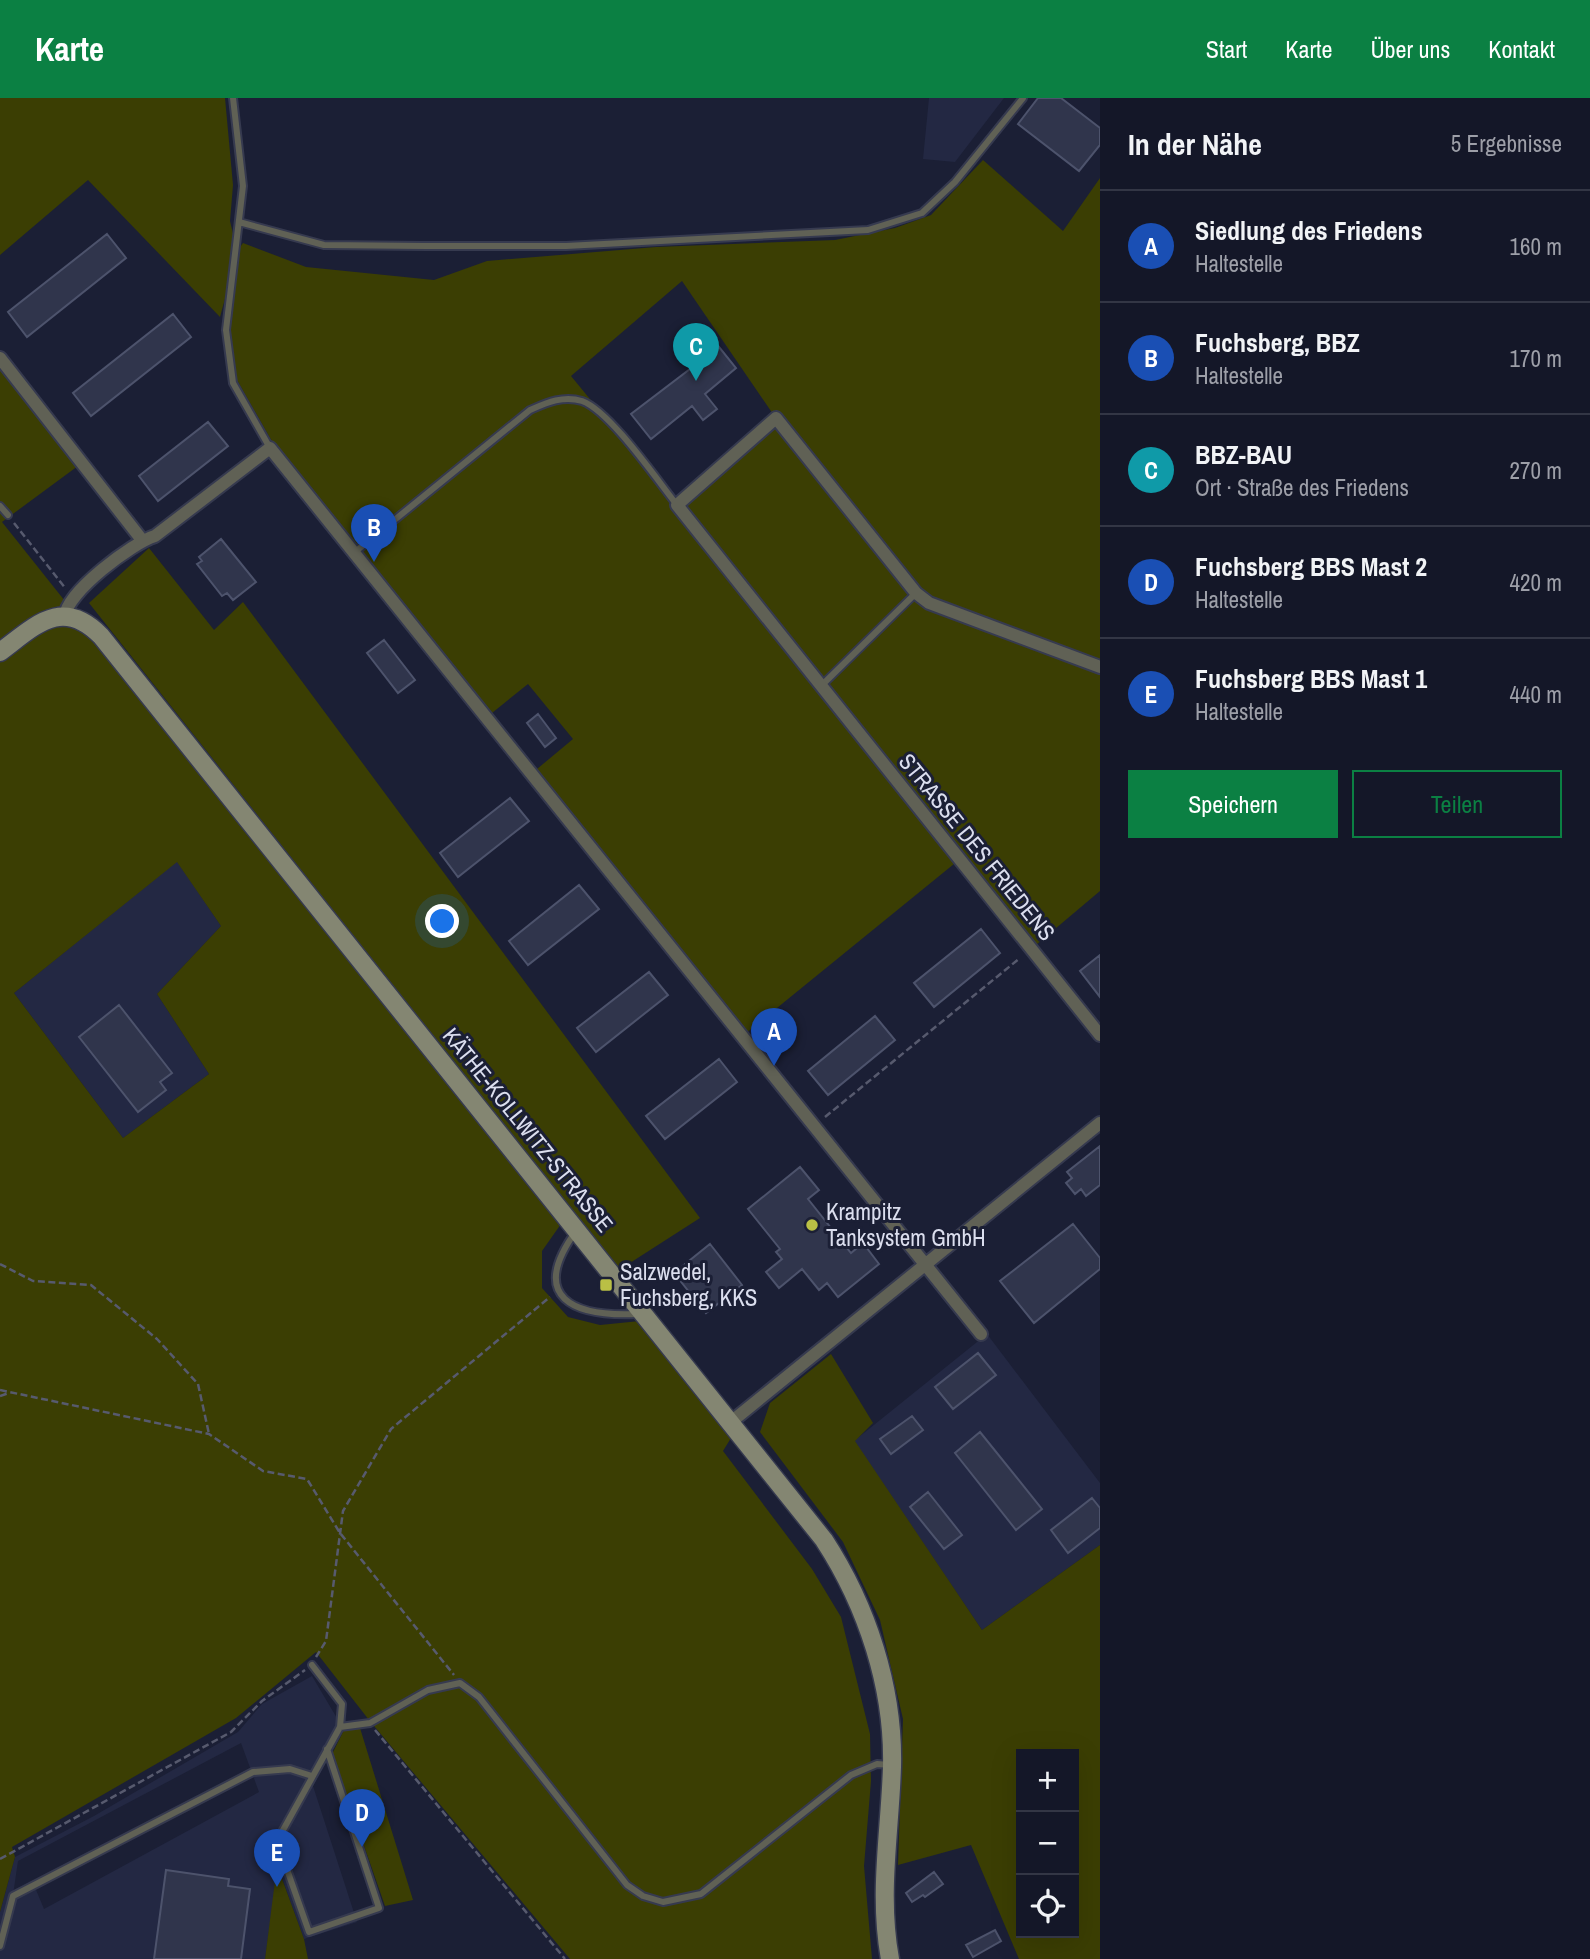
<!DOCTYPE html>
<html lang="de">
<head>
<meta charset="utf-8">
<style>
  body { margin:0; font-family:"Archivo Narrow",sans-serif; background:#1d2030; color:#f1f3f6 }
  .controls { position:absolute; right:21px; bottom:21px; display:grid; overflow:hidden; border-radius:0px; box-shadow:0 7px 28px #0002 }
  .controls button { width:63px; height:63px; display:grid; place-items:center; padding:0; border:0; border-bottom:2px solid #333645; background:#141728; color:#f1f3f6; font:35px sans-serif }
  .you { position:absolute; left:443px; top:824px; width:24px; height:24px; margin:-18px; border:5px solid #fff; border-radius:50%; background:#1a73e8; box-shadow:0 0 0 10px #1a73e833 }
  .badge { display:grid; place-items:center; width:46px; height:46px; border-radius:50%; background:#0b8043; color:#fff; font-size:23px; font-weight:700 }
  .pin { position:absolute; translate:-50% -58px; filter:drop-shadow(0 2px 4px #0008) }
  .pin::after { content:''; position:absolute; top:37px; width:24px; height:21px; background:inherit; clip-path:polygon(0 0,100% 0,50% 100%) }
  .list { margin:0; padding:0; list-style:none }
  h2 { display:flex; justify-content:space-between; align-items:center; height:91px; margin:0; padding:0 28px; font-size:30px }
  h2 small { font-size:23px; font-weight:400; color:#9d9fa8 }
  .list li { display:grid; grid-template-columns:46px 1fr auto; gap:21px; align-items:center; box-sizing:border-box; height:112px; padding:0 28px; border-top:2px solid #333645 }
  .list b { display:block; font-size:26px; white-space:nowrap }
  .list p { margin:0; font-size:23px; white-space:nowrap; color:#9d9fa8 }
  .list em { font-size:23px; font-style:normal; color:#9d9fa8 }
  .actions { display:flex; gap:14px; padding:21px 28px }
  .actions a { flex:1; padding:16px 0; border:2px solid #0b8043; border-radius:0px; text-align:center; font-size:24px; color:#0b8043 }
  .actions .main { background:#0b8043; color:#fff }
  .icon { flex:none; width:38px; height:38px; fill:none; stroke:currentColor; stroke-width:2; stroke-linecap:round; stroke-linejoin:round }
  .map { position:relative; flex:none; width:1100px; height:1861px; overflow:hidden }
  header { display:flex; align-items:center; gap:42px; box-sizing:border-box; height:98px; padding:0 35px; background:#0b8043; color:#fff }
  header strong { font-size:33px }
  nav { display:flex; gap:38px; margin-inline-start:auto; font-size:24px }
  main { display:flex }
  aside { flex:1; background:#141728 }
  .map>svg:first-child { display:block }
  .built { fill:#232843; fill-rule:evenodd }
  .green { fill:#3b3e03; fill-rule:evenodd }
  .building { fill:#30354c; stroke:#4d536c; stroke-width:2 }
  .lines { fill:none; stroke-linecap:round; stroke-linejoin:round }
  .lane-casing { stroke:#363a4f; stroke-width:10 }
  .street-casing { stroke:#363a4f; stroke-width:16 }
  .secondary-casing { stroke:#363a4f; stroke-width:21 }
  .path { stroke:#575a6e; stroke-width:2.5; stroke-dasharray:7 3.5; stroke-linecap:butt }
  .lane { stroke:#606155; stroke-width:6 }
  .street { stroke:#606155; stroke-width:12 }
  .secondary { stroke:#848672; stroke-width:18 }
  .poi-dot { fill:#bac045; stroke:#1b1f35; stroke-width:2.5 }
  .labels { text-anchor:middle; stroke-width:6; stroke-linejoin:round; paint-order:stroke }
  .street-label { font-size:23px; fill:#dbdeee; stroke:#1b1f35 }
  .poi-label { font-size:23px; fill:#dbdeee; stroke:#1b1f35; text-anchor:start }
</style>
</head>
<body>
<header>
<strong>Karte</strong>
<nav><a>Start</a><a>Karte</a><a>Über uns</a><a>Kontakt</a></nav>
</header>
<main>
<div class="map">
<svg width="1100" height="1861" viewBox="0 0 1100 1861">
  <rect width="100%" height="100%" fill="#1b1f35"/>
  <!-- built -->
  <path class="built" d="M929 0H1004L955 64 923 61Z
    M177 763 221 828 157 896 209 976 123 1040 14 895Z
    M987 1236 1100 1385V1447L982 1532 854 1343Z
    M312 1578 344 1632 313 1688 357 1824 304 1841 278 1769 265 1861H0V1814L15 1759 94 1718 238 1634 262 1606ZM241 1645 259 1694 44 1811 34 1787 13 1797 18 1763Z"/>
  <!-- green -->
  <path class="green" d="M0 0H225L233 87 230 123 237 153 243 145 306 169 434 182 487 163 656 149 835 142 895 130 931 117 983 62 1063 133 1100 80V793L1036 847 965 757 745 936 537 671 573 641 528 586 492 615 274 347 237 282 230 229 236 160 220 219 88 82 0 157ZM682 183 775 319 677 407 571 278Z
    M0 260 82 365 2 424 561 1126 542 1153V1190L568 1219 600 1227 640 1223 731 1340 723 1353 812 1471 841 1519 870 1636 871 1683 864 1768 872 1861H570L369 1622 316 1554 236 1620 12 1749 15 1759 0 1814ZM177 764 221 828 157 896 209 976 123 1040 14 895Z
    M149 450 214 532 243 504 700 1120 619 1172 89 505Z
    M831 1256 873 1325 855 1343 982 1532 1100 1447V1861H1019L971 1747 898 1767 903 1621 880 1522 843 1444 760 1334 770 1305ZM1021 1656H1074V1835H1021Z
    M360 1630 413 1802 385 1808 332 1656 344 1632Z
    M277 1767 304 1841 308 1861H265Z"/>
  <!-- building -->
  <path class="building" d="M1038 0H1061L1100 30V47L1079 73 1018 26Z
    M107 136 126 160 27 239 8 214Z
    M173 216 191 239 91 318 73 295Z
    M719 249 736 270 705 296 717 311 703 322 692 308 651 341 631 316Z
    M208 324 228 348 158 403 139 378Z
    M221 441 256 484 233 502 227 495 222 498 197 466 202 463 199 459Z
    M384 542 415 582 398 595 367 555Z
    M538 616 556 640 545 649 527 625Z
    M510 700 529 723 458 779 440 755Z
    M579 787 599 811 528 867 509 843Z
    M981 831 1000 855 934 909 914 885Z
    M1100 857V899L1080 873Z
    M649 874 668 897 596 954 577 930Z
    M119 907 172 975 160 984 166 992 138 1014 79 939Z
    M875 918 895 942 828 997 808 973Z
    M719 961 737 984 665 1041 646 1018Z
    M1100 1048V1087L1086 1098 1081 1091 1075 1096 1066 1085 1072 1080 1067 1074Z
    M800 1069 819 1092 808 1101 851 1155 863 1145 879 1166 838 1199 827 1185 819 1192 802 1171 779 1190 766 1174 782 1161 776 1154 780 1151 748 1111Z
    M1073 1126 1100 1160V1171L1034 1225 1000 1183Z
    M710 1146 742 1187 706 1215 674 1175Z
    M978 1255 996 1277 953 1311 935 1289Z
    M912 1318 923 1332 891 1356 880 1341Z
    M980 1334 1042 1411 1016 1432 955 1355Z
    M928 1394 962 1437 944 1451 910 1409Z
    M1092 1400 1100 1410V1430L1068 1455 1051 1432Z
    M166 1772 229 1781 228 1788 250 1791 241 1861H154Z
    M934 1774 943 1786 925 1799 923 1797 912 1804 906 1795Z
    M995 1832 1001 1843 973 1859 966 1847Z"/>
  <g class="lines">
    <defs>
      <path id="lane" d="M233 0 243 88 226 232 233 285 270 350
        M239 124 324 147 424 148H566L868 132 922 115 955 84 1023 0
        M0 408 8 417
        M355 454 530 312C546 305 563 297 582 303 610 313 657 382 677 407
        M822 587 916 495
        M576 1133C528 1200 573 1219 638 1216
        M312 1567 342 1606 340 1629 277 1743 309 1834 379 1810 327 1651
        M340 1629 370 1625 428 1592 460 1585 479 1599 627 1787 643 1798 663 1804 701 1796 851 1677 877 1666 890 1667
        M0 1848 13 1798 253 1674 290 1671 312 1678"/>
      <path id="street" d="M0 260 142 442
        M65 518C67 494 132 445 155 438L270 350 981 1236
        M1100 569 929 505 916 495 776 320 677 407 1100 937
        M731 1324 1100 1025"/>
      <path id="secondary" d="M0 554C35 528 62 498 101 538L824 1442C867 1508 894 1590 892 1669 890 1734 878 1796 890 1861"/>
    </defs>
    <!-- lane casing -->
    <use href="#lane" class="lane-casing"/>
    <!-- street casing -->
    <use href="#street" class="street-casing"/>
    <!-- secondary casing -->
    <use href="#secondary" class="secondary-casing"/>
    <!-- path -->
    <path class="path" d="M14 425 66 491
      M825 1019 1020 860
      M0 1166 33 1183 91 1187 157 1241 198 1286 209 1336
      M0 1292 209 1336 263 1373 307 1381 340 1435 454 1577
      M0 1298 9 1295
      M316 1559 326 1543 343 1413 391 1331 550 1199
      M375 1632 565 1861
      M0 1761 231 1634 262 1603 305 1572"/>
    <!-- lane -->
    <use href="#lane" class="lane"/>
    <!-- street -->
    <use href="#street" class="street"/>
    <!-- secondary -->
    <use href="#secondary" class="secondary"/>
  </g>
  <!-- markers -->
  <g class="poi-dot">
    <circle cx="812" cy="1127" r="7"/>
    <rect x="599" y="1180" width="14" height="14" rx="3.5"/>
  </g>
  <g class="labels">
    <!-- street labels -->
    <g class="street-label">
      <text transform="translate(977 749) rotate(51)" y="8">STRASSE DES FRIEDENS</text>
      <text transform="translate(528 1032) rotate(51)" y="8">KÄTHE-KOLLWITZ-STRASSE</text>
    </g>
    <!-- poi labels -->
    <g class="poi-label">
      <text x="826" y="1122">Krampitz<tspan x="826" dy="26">Tanksystem GmbH</tspan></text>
      <text x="620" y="1182">Salzwedel,<tspan x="620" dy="26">Fuchsberg, KKS</tspan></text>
    </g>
  </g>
</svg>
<div class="controls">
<button>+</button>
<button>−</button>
<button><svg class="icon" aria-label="locate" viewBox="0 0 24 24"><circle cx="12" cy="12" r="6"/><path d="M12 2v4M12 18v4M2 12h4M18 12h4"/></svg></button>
</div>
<div class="you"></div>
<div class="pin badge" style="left:774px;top:968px;background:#1a4fb4">A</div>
<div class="pin badge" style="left:374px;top:464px;background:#1a4fb4">B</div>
<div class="pin badge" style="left:696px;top:283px;background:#0f9aa8">C</div>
<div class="pin badge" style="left:362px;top:1749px;background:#1a4fb4">D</div>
<div class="pin badge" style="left:277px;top:1789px;background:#1a4fb4">E</div>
</div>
<aside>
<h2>In der Nähe<small>5 Ergebnisse</small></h2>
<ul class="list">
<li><span class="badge" style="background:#1a4fb4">A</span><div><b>Siedlung des Friedens</b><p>Haltestelle</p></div><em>160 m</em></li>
<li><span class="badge" style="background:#1a4fb4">B</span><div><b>Fuchsberg, BBZ</b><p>Haltestelle</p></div><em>170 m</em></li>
<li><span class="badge" style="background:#0f9aa8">C</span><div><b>BBZ-BAU</b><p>Ort · Straße des Friedens</p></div><em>270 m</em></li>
<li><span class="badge" style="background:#1a4fb4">D</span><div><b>Fuchsberg BBS Mast 2</b><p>Haltestelle</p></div><em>420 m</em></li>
<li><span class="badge" style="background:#1a4fb4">E</span><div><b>Fuchsberg BBS Mast 1</b><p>Haltestelle</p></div><em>440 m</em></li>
</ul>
<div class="actions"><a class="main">Speichern</a><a>Teilen</a></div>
</aside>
</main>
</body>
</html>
